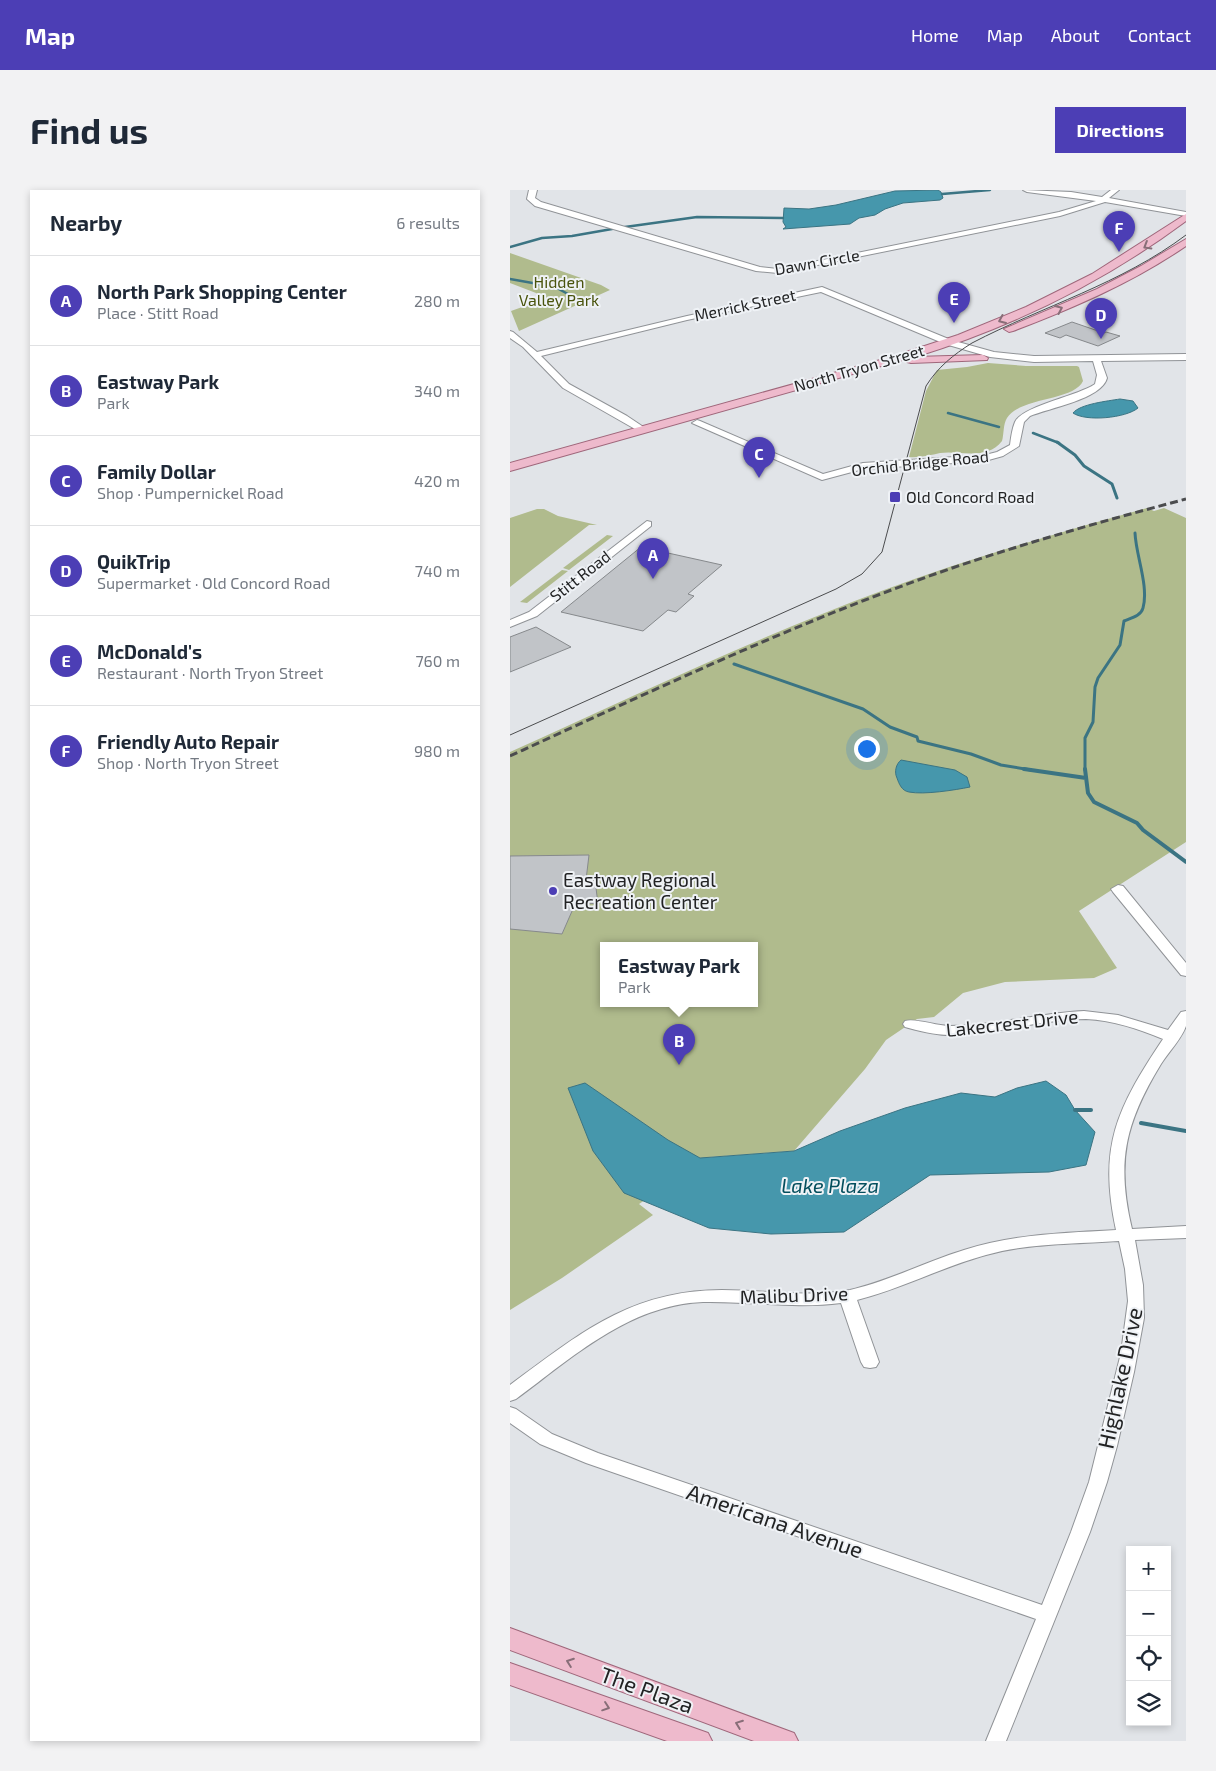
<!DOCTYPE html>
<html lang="en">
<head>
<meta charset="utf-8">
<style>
  body { margin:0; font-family:"Exo 2",sans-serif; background:#f2f2f3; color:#1f2937 }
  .controls { position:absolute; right:15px; bottom:15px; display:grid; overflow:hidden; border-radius:0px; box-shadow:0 2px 8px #0003 }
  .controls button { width:45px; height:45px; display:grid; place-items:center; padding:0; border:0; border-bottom:1px solid #e0e1e3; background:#fff; color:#1f2937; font:25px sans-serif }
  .you { position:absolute; left:356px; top:558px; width:18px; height:18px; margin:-12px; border:4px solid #fff; border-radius:50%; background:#1a73e8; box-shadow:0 0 0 8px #1a73e833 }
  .badge { display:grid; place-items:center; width:32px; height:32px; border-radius:50%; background:#4c3eb5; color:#fff; font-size:16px; font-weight:700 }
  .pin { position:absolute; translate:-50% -41px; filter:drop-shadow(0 1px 2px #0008) }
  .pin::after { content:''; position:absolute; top:26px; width:18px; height:15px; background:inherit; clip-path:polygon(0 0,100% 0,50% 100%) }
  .popup { position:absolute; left:90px; top:752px; width:158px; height:65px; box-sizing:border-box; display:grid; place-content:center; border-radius:0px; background:#fff; filter:drop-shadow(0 1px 4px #0005); font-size:16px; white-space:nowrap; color:#747a83 }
  .popup b { font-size:19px; color:#1f2937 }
  .popup::after { content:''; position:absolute; left:50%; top:100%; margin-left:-10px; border:10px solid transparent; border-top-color:#fff }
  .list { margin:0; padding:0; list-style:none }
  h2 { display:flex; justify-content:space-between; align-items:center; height:65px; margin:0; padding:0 20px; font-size:21px }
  h2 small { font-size:16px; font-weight:400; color:#747a83 }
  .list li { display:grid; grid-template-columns:32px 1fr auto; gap:15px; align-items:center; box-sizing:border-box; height:90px; padding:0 20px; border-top:1px solid #e0e1e3 }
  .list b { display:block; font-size:19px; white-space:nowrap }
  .list p { margin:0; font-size:16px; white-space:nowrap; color:#747a83 }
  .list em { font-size:16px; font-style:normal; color:#747a83 }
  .icon { flex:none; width:28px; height:28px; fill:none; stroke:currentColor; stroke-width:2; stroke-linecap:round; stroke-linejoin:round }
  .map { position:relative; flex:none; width:676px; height:1551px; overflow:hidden; border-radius:0px }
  header { display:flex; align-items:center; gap:30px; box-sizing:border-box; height:70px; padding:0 25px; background:#4c3eb5; color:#fff }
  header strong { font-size:24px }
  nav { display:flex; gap:28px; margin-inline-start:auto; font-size:18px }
  .intro { display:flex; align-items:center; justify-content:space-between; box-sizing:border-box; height:120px; padding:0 30px }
  h1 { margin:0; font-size:35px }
  .button { padding:12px 22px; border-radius:0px; background:#4c3eb5; color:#fff; font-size:18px; font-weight:700 }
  main { display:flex; gap:30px; padding:0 30px }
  aside { flex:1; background:#fff; border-radius:0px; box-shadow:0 2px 8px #0003 }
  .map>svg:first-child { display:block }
  .green { fill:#b0bb8d; fill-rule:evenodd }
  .water { fill:#4697ac; stroke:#3b7483 }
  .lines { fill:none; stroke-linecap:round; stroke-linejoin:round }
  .stream-far2 { stroke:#3b7483; stroke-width:2.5 }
  .stream-far1 { stroke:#3b7483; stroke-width:3 }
  .stream { stroke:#3b7483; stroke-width:4 }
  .building { fill:#c1c4c8; stroke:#86898c }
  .minor-casing { stroke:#909397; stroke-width:2 }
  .major-casing { stroke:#9f677b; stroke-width:2 }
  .minor { fill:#fff; fill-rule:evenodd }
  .major { fill:#eebacc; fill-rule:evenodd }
  .tram { stroke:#4b4c4e; stroke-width:1 }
  .rail { stroke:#4b4c4e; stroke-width:3; stroke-dasharray:8 4; stroke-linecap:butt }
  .oneway { stroke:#886e78 }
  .poi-dot { fill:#4c3eb5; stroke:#eff2f6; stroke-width:2 }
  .labels { text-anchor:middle; stroke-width:4; stroke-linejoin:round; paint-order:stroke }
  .far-street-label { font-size:16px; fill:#222324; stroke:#eff2f6 }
  .far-park-label { font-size:16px; fill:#49530c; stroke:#eff2f6 }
  .far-poi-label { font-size:16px; fill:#222324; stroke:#eff2f6; text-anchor:start }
  .poi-label { font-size:19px; fill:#222324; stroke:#eff2f6; text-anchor:start }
  .street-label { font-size:19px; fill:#222324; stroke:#eff2f6 }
  .water-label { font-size:20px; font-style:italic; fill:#044e5d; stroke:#eff2f6 }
  .near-street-label { font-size:22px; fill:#222324; stroke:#eff2f6 }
</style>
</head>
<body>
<header>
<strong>Map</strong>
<nav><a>Home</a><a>Map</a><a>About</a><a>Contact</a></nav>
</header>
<div class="intro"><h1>Find us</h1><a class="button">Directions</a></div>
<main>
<aside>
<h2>Nearby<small>6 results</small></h2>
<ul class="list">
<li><span class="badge">A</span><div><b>North Park Shopping Center</b><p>Place · Stitt Road</p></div><em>280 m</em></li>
<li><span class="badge">B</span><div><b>Eastway Park</b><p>Park</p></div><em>340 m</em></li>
<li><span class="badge">C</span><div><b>Family Dollar</b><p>Shop · Pumpernickel Road</p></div><em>420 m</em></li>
<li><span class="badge">D</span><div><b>QuikTrip</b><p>Supermarket · Old Concord Road</p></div><em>740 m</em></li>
<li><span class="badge">E</span><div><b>McDonald's</b><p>Restaurant · North Tryon Street</p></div><em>760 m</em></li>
<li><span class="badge">F</span><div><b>Friendly Auto Repair</b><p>Shop · North Tryon Street</p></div><em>980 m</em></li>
</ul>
</aside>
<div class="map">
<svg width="676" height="1551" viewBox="0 0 676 1551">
  <rect width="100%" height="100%" fill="#e1e4e8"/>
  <!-- green -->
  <path class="green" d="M0 63 91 95 100 100 9 141 1 121 32 110 26 103 0 93Z
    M478 173 516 176H567L569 177 573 191C564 211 510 207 497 228 493 234 494 244 492 251 477 271 449 260 430 263 421 265 409 268 399 267L416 201 427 180 457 177Z
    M637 318 644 321 654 318 676 328V652L569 721 607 778 584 788 495 792 453 803 424 827 407 829 376 850 355 879 284 961 200 967 129 1014 143 1025 52 1088 0 1120V562C124 506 247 447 374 400 460 368 548 343 637 318ZM94 756H244V814H94Z
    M27 319H34L48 326 87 335H79L0 397V328Z
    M97 345 103 346 59 380 53 378Z
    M52 380 58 381 17 413 10 412Z"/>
  <!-- water -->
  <path class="water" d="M428 0 431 2 433 8 430 10 393 13 375 19 365 25 349 28 340 34 273 39 276 37 273 32 274 18 299 19 326 15 385 1Z
    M610 209 623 211 628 218C616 228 576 232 563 223 570 214 598 211 610 209Z
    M391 570 445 580 457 587 460 597C445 600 414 605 399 602 392 601 389 594 387 588 384 582 386 574 391 570Z
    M536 891 556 905 565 920 585 942 576 975 539 982 420 985 334 1042 261 1044 199 1038 114 1003 83 961 58 898 75 893 158 950 190 968 284 961 330 941 395 918 451 903 485 907 507 898Z"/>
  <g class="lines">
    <!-- stream-far2 -->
    <path class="stream-far2" d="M432 4 480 0
      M115 37 187 27 273 28
      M0 57 32 48 62 46 102 39
      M0 89 45 97 69 110
      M438 223 489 237
      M523 243 549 253"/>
    <!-- stream-far1 -->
    <path class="stream-far1" d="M547 252 565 265 574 276 602 294 607 308
      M224 474 353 519 380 537 407 547 408 551 461 564 491 575 521 580
      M575 580V548L583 532 585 497 588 488 610 455 614 431C621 428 631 426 633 418 639 396 626 366 625 343"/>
    <!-- stream -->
    <path class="stream" d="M514 579 576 588
      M575 579 578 603 584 612 627 633 633 640 676 672
      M565 920H581
      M631 933 676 941"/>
  </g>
  <!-- building -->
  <path class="building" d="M562 132 594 143 596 142 610 146 588 156 556 145 550 148 535 143Z
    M131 357 212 375 178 404 184 406 166 422 158 420 133 441 51 422Z
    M26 437 61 457 0 482V447Z
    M79 665 76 690H85L88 714 66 712 52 744 0 739V666Z"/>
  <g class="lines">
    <defs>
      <path id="minor" d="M19 0H27L25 8 31 12 250 77 268 79 549 22 586 11 517 2 513 0 561 2 592 7 601 0H609L599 8 676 22V26L595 12 550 26 268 83 246 81 25 16 17 9Z
        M312 97 441 150 484 162 524 166 676 164V170L591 171 597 188C592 209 539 218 520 226L514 232 509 256 493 266 475 271 353 279 312 290 182 233 187 230 190 231 313 284 353 273 475 265 487 262 500 255C501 247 502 239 505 232 512 216 568 206 585 194L587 185 583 171 524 172 480 167 435 154 311 102 177 130 31 166 59 194 117 226 135 238 137 240 132 243 53 198 13 157 0 148V141L3 142 27 162 177 126Z
        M137 331 141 332V336L27 426 0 437V430L19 422Z
        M608 695 613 696 676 773V786L671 785 603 702 601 699Z
        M574 821 608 825 658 840 671 822 676 821C676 825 676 832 676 836 672 848 658 863 651 874 615 933 606 972 622 1039L676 1036V1048L625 1050 633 1095 634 1128 624 1182 607 1256 597 1292 580 1342 496 1551H476L526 1429 76 1273 30 1254 0 1233V1217L6 1219 42 1244 88 1263 532 1415 561 1342 579 1292 611 1163 618 1111 615 1079 609 1051C565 1054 519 1053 476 1065 432 1077 391 1099 347 1110L369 1172 366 1177 360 1178 354 1177 351 1172 331 1113C285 1119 239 1111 193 1112 119 1115 63 1167 6 1209L0 1211V1195C69 1144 121 1100 212 1100 254 1100 298 1108 340 1100 379 1091 415 1072 454 1060 503 1044 555 1043 606 1040 588 956 607 918 653 849 628 839 603 830 576 829 530 829 486 845 440 845 424 845 410 841 395 837L393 834 395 831C405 828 427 836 440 836 485 836 529 823 574 821Z"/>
      <path id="major" d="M676 24V31C594 92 502 137 405 167L473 165 478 168 477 170 401 173 397 172 396 169 0 281V273L381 167 448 145 516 117 582 84Z
        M676 49V56C622 93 563 118 503 141L499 142 494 139 587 99 631 76Z
        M0 1438 284 1543 288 1551H244L0 1460Z
        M0 1473 198 1543 202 1551H157L0 1495Z"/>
    </defs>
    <!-- minor casing -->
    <use href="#minor" class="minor-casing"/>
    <!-- major casing -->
    <use href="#major" class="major-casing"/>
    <!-- minor -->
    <use href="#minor" class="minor"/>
    <!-- major -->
    <use href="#major" class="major"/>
    <!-- tram -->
    <path class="tram" d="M0 545 326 399 352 384 372 362 416 196C428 177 443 165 462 153 533 116 611 94 676 45"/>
    <!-- rail -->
    <path class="rail" d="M0 566C127 508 253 448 384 399 479 363 578 335 676 309"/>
  </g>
  <!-- one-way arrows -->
  <defs><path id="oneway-chevron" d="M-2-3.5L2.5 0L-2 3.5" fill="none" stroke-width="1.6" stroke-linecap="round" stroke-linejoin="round" transform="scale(1.25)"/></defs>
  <g class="oneway">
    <use href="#oneway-chevron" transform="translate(637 56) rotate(149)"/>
    <use href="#oneway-chevron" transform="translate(549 119) rotate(-24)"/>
    <use href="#oneway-chevron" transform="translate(492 130) rotate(156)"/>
    <use href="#oneway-chevron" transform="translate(60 1472) rotate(-160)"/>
    <use href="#oneway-chevron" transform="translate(96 1517) rotate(19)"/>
    <use href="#oneway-chevron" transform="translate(229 1534) rotate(-159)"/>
  </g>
  <!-- markers -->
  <g class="poi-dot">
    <rect x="379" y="301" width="12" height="12" rx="2.5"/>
    <circle cx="43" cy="701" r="5"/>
  </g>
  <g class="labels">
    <!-- far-street labels -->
    <g class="far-street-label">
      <text transform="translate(307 72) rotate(-10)" y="6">Dawn Circle</text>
      <text transform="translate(235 115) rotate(-12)" y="6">Merrick Street</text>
      <text transform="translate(349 178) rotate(-16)" y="6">North Tryon Street</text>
      <text transform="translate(410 273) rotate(-6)" y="6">Orchid Bridge Road</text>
      <text transform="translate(70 386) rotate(-38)" y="6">Stitt Road</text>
    </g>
    <!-- far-park labels -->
    <g class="far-park-label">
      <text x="49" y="98">Hidden<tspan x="49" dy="18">Valley Park</tspan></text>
    </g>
    <!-- far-poi labels -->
    <g class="far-poi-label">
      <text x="396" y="313">Old Concord Road</text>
    </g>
    <!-- poi labels -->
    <g class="poi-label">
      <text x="53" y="697">Eastway Regional<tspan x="53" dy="22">Recreation Center</tspan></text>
    </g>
    <!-- street labels -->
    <g class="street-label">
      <text transform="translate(502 833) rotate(-6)" y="7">Lakecrest Drive</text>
      <text transform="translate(284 1105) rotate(-2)" y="7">Malibu Drive</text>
    </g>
    <!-- water labels -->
    <g class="water-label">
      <text x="320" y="1003">Lake Plaza</text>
    </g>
    <!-- near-street labels -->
    <g class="near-street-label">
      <text transform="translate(610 1188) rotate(-78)" y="8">Highlake Drive</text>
      <text transform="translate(265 1331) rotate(19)" y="8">Americana Avenue</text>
      <text transform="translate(137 1500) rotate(20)" y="8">The Plaza</text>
    </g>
  </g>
</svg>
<div class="controls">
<button>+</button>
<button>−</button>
<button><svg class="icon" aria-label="locate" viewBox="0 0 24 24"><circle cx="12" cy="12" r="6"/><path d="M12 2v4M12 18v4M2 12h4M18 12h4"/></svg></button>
<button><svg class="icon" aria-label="layers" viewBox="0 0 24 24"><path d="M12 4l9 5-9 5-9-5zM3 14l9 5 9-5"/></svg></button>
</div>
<div class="you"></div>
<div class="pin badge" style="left:143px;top:389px">A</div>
<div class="pin badge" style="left:169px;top:875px">B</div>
<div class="popup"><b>Eastway Park</b>Park</div>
<div class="pin badge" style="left:249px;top:288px">C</div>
<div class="pin badge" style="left:591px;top:149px">D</div>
<div class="pin badge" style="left:444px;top:133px">E</div>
<div class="pin badge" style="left:609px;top:62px">F</div>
</div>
</main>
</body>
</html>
